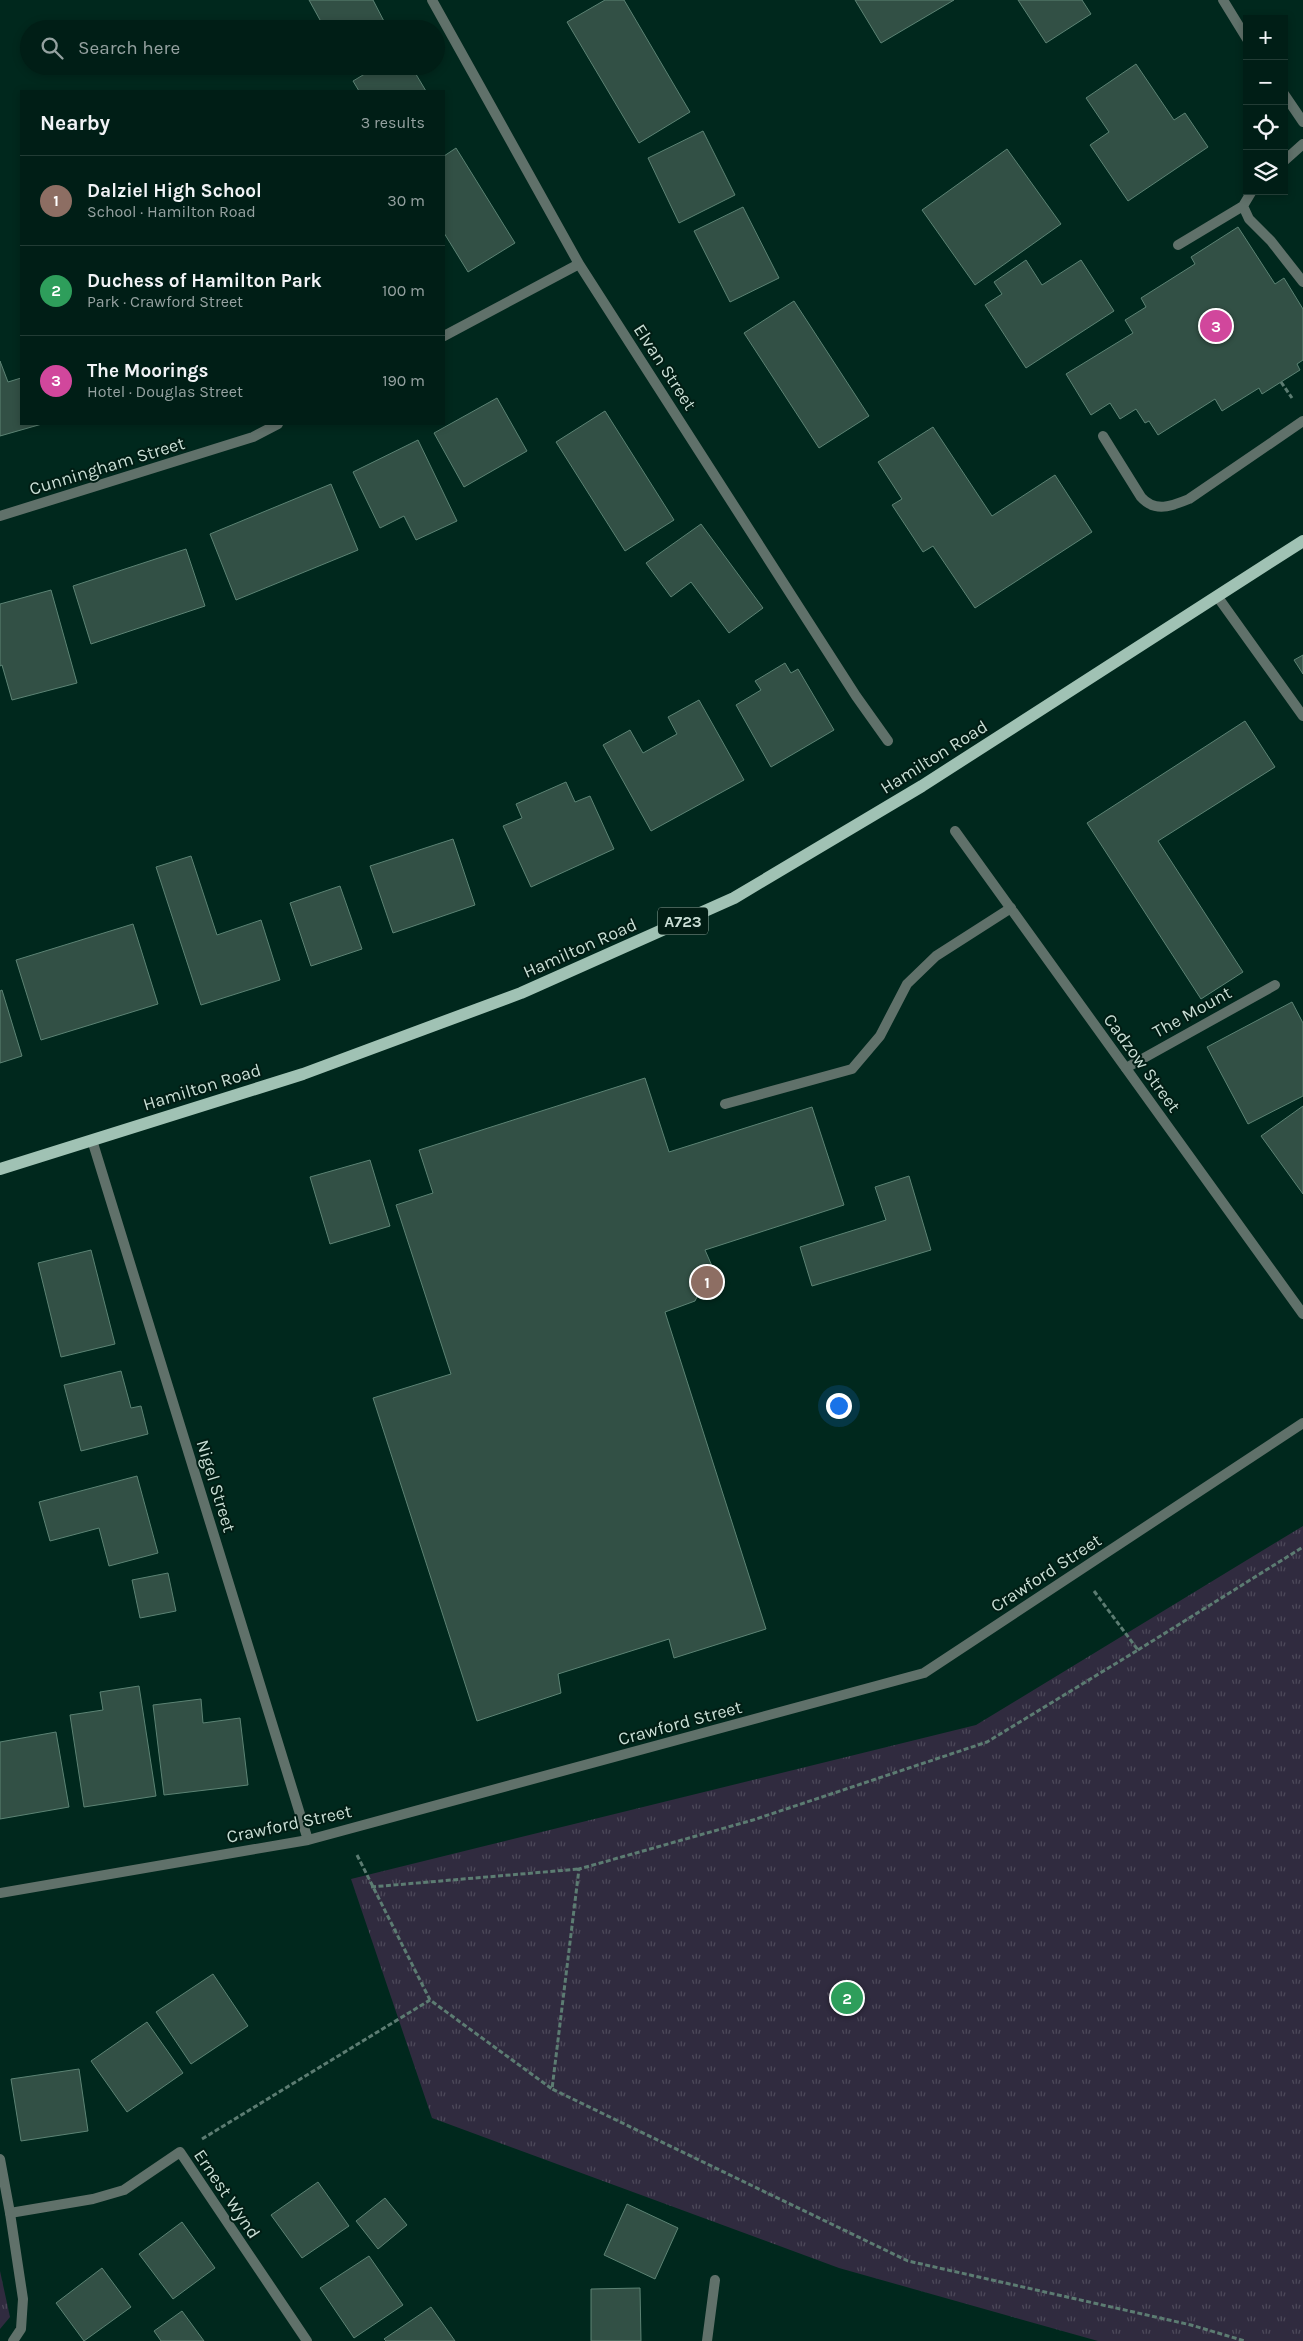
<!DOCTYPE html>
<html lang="en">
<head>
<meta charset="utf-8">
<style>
  body { margin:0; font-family:Karla,sans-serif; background:#0a271f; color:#f1f3f6 }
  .controls { position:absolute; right:15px; top:15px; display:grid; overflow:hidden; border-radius:0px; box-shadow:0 2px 8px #0003 }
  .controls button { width:45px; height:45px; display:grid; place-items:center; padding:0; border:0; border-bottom:1px solid #223c35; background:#001e16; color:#f1f3f6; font:25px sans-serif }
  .you { position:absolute; left:838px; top:1405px; width:18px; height:18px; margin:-12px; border:4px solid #fff; border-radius:50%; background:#1a73e8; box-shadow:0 0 0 8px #1a73e833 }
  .badge { display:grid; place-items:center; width:32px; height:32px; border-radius:50%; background:#8c9099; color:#fff; font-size:16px; font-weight:700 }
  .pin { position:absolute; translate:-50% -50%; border:2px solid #fff; box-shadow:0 1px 5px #0006 }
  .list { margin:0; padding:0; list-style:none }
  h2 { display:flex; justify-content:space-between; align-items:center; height:65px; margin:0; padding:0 20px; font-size:21px }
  h2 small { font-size:16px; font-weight:400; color:#95a2a1 }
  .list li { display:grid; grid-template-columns:32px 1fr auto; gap:15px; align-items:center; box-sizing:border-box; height:90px; padding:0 20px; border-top:1px solid #223c35 }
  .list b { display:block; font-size:19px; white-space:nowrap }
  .list p { margin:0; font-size:16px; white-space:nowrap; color:#95a2a1 }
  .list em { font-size:16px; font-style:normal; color:#95a2a1 }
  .icon { flex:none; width:28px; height:28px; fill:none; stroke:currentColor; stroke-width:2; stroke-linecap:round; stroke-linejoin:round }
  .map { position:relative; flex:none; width:1303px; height:2341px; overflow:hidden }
  .search { position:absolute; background:#001e16; box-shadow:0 2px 8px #0003; left:20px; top:20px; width:425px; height:55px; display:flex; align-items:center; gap:12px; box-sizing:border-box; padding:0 18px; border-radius:28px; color:#95a2a1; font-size:19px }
  .panel { position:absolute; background:#001e16; box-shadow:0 2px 8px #0003; left:20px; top:90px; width:425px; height:335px; border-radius:0px }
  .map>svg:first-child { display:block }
  .grass { fill:url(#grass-tufts) }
  .building { fill:#325045; stroke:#5c8374 }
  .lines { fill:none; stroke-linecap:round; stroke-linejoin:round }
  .path { stroke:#5c7c72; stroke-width:3; stroke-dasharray:5 2.5; stroke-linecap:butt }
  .service { stroke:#60716a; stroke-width:10 }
  .minor { stroke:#60716a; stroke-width:10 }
  .primary { stroke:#a0c2b4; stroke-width:12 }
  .labels { text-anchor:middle; stroke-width:4; stroke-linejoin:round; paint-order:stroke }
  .shield { fill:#011d14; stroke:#8da49b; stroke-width:1 }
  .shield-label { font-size:16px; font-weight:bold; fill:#c9ded5 }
  .street-label { font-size:18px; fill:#c9ded5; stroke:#011d14 }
</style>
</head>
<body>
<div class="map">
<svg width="1303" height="2341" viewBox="0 0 1303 2341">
  <defs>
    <pattern id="grass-tufts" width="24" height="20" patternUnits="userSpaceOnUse" patternTransform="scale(1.25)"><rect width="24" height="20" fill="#302b3f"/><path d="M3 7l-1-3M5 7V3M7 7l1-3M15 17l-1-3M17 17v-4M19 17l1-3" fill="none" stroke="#4d495a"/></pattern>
  </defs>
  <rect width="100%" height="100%" fill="#00281d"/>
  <!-- grass -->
  <path class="grass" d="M1303 1526V2341H1098L839 2268 432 2118 351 1879 976 1725Z
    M0 2271 10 2317 0 2329Z"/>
  <!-- building -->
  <path class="building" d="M309 0H373L388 29H325Z
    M605 0H624L690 112 639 143 567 22Z
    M855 0H954L881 43Z
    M1018 0H1082L1091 14 1046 43Z
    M1136 64 1174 120 1185 113 1208 147 1128 201 1090 145 1109 132 1086 98Z
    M378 66H411L426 91H359L353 81Z
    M703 131 735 195 679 223 648 158Z
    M456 148 515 243 468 272 444 233V156Z
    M1007 149 1061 224 975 285 922 210Z
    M743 207 779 278 730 302 694 231Z
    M1238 227 1275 284 1284 278 1303 309V360L1297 364 1300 370 1262 394 1259 388 1222 411 1215 399 1158 435 1149 421 1145 423 1136 409 1120 419 1110 403 1091 415 1066 374 1133 333 1125 320 1146 307 1141 298 1195 264 1191 257Z
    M1026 260 1042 285 1081 260 1114 311 1026 368 985 305 1002 294 994 282Z
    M794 301 869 416 819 448 744 333Z
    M0 361 8 382 21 378V424H42L0 436Z
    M497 398 527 451 464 487 434 433Z
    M605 411 674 520 625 551 556 442Z
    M933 427 992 516 1055 475 1092 532 975 608 933 546 923 552 892 505 902 499 878 462Z
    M418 440 457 521 416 540 404 516 380 528 353 472Z
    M331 484 358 550 236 600 210 534Z
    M701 524 763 608 729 633 691 582 671 597 646 563Z
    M186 549 205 606 91 644 73 586Z
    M51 590 77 683 12 700 2 665 0 666V604Z
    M1303 655V674L1294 660Z
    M785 663 791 673 798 669 834 730 771 767 736 705 761 690 755 681Z
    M699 700 744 780 651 831 603 745 630 730 643 753 677 734 668 717Z
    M1245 721 1275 767 1158 841 1243 972 1201 999 1087 823Z
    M566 782 575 802 590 796 614 849 531 887 503 826 522 818 516 804Z
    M453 839 475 905 393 933 370 866Z
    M191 856 217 935 261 920 280 980 201 1005 156 867Z
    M340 886 362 949 311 966 290 903Z
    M133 924 158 1004 41 1040 16 960Z
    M2 990 22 1056 0 1063V991Z
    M1292 1002 1303 1023V1096L1248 1124 1207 1047Z
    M645 1078 669 1152 812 1107 844 1205 705 1250 712 1266 695 1301 665 1312 766 1629 674 1658 669 1639 558 1674 561 1693 477 1721 373 1398 451 1374 396 1205 433 1193 419 1150Z
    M1303 1106V1194L1261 1136Z
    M370 1160 390 1226 330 1244 310 1177Z
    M909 1176 931 1250 812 1286 800 1247 886 1220 875 1187Z
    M91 1250 115 1344 61 1357 38 1263Z
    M121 1371 131 1408 141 1406 148 1434 81 1451 64 1385Z
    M137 1476 158 1553 109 1566 99 1528 50 1541 39 1502Z
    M168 1573 176 1611 140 1618 132 1580Z
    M139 1686 156 1796 84 1807 70 1715 103 1710 100 1692Z
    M201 1699 203 1723 240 1718 248 1785 164 1795 153 1705Z
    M56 1732 69 1807 0 1819V1742Z
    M213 1974 248 2026 191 2064 156 2012Z
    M147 2022 183 2073 127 2112 91 2061Z
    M79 2069 88 2131 21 2141 11 2079Z
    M318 2182 349 2226 302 2258 271 2215Z
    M385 2198 407 2225 378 2249 356 2221Z
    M627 2204 678 2228 655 2279 604 2255Z
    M182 2222 215 2268 173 2299 139 2254Z
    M369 2256 403 2305 354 2338 320 2288Z
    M102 2268 131 2307 84 2341 56 2303Z
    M640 2288 641 2341H591V2289Z
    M431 2307 455 2341H386L384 2339Z
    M182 2311 204 2341H161L154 2331Z"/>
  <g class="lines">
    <!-- path -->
    <path class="path" d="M1281 382 1292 398
      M1094 1591 1138 1650 987 1742 753 1820 579 1869 552 2089 908 2261 1191 2325 1245 2341
      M1138 1650 1303 1547
      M357 1855 430 2000 552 2089
      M371 1887 579 1869
      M202 2139 430 2000"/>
    <!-- service -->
    <path class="service" d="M1284 161 1303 144
      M1252 191 1243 206 1249 219 1271 241 1303 282
      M1178 245 1243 206
      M1103 436 1141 497C1155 513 1172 506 1189 499L1303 421
      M1217 596 1303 716
      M1126 1068 1275 985
      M725 1104 852 1069 880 1036 907 984 936 956 1011 908
      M0 2159 10 2213
      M707 2341 715 2280"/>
    <!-- minor -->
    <path class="minor" d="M432 0 579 264 856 696 888 741
      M1223 0 1247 39
      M1284 94 1303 122
      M444 336 579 264
      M0 516 253 437 278 424
      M955 831 1303 1314
      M92 1140 308 1840
      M0 1893 308 1840 924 1673 1303 1423
      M13 2341 21 2329 23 2299 10 2213 93 2199 124 2190 180 2152 307 2341"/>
    <!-- primary -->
    <path class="primary" d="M0 1169 303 1074 521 993 734 898 922 786 1303 541"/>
  </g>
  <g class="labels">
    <!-- shield labels -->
    <rect class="shield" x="658" y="907.5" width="50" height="27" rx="4"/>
    <g class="shield-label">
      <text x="683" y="927">A723</text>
    </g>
    <!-- street labels -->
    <g class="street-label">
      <text transform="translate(665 367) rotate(57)" y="6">Elvan Street</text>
      <text transform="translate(107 466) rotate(-17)" y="6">Cunningham Street</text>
      <text transform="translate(934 757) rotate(-32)" y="6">Hamilton Road</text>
      <text transform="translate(580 948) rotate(-24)" y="6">Hamilton Road</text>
      <text transform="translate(1192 1012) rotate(-29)" y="6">The Mount</text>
      <text transform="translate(1142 1063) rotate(54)" y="6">Cadzow Street</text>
      <text transform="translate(202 1087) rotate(-17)" y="6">Hamilton Road</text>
      <text transform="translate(216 1486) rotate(73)" y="6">Nigel Street</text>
      <text transform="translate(1046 1573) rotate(-33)" y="6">Crawford Street</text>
      <text transform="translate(680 1723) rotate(-15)" y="6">Crawford Street</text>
      <text transform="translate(289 1824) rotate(-12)" y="6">Crawford Street</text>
      <text transform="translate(227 2194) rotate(56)" y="6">Ernest Wynd</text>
    </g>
  </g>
</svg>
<div class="controls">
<button>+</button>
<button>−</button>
<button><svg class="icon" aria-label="locate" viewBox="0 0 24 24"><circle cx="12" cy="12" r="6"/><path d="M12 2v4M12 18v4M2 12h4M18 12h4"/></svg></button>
<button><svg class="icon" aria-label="layers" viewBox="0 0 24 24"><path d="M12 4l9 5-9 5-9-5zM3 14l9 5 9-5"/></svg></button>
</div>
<div class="you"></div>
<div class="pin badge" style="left:707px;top:1282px;background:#8d6e63">1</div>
<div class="pin badge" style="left:847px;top:1998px;background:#2e9e5b">2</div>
<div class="pin badge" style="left:1216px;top:326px;background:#d1479c">3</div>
<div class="search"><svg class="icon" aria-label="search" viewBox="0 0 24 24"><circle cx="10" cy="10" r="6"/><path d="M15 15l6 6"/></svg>Search here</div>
<section class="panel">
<h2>Nearby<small>3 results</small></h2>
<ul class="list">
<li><span class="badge" style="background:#8d6e63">1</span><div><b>Dalziel High School</b><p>School · Hamilton Road</p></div><em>30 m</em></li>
<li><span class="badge" style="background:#2e9e5b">2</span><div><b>Duchess of Hamilton Park</b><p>Park · Crawford Street</p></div><em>100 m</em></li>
<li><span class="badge" style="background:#d1479c">3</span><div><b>The Moorings</b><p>Hotel · Douglas Street</p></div><em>190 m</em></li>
</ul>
</section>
</div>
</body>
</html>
